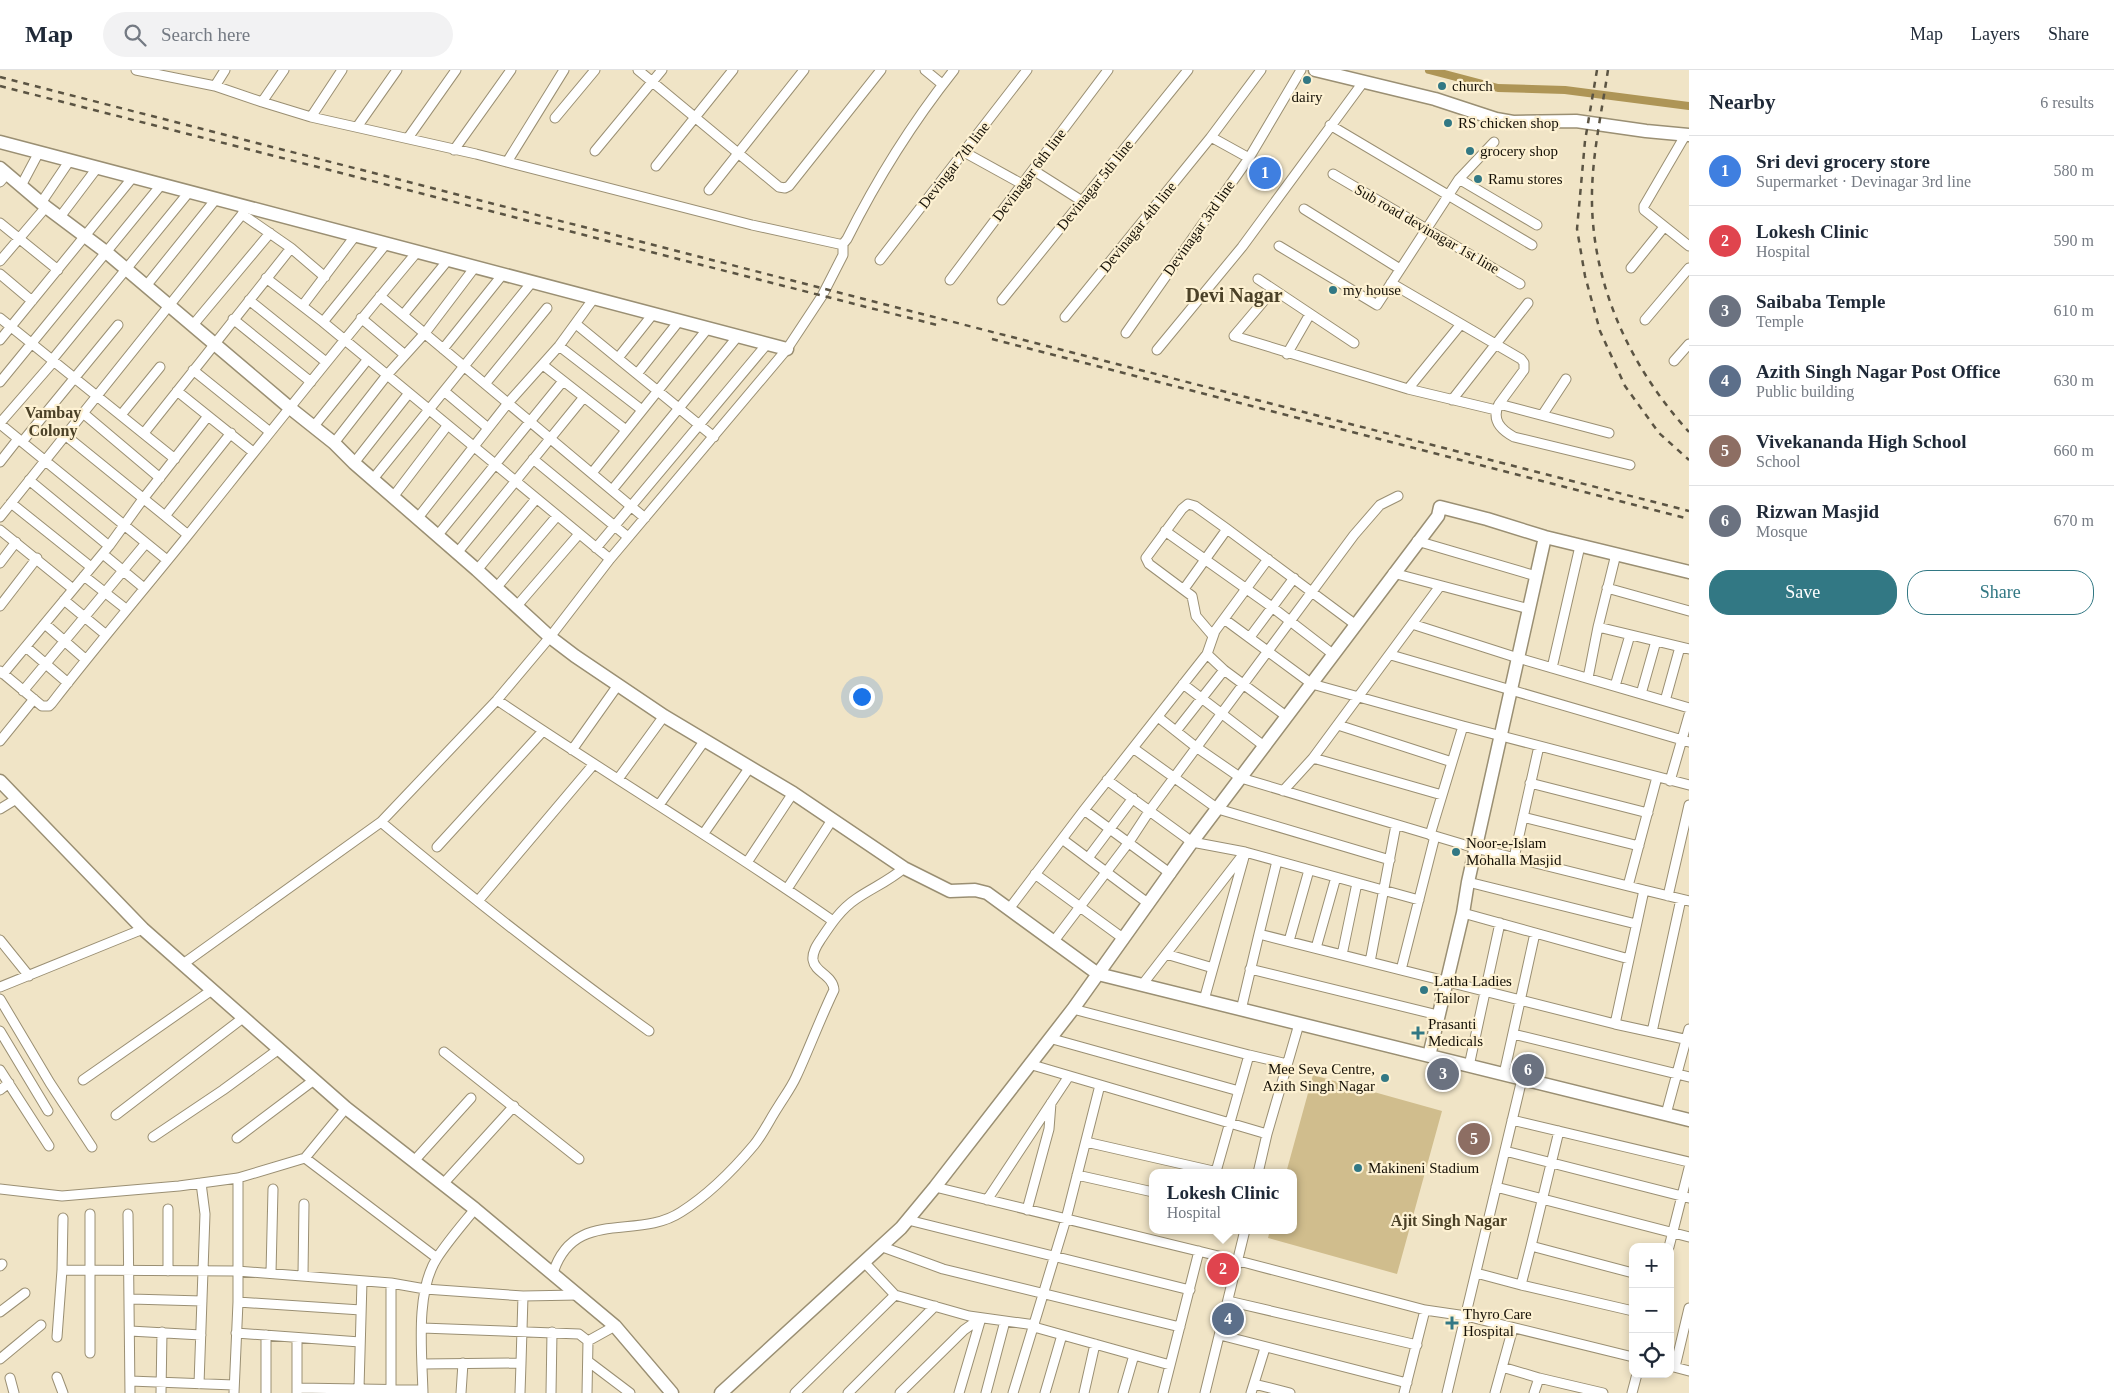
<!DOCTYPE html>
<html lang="en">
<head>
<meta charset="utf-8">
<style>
  body { margin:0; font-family:Georgia,serif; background:#f2f2f3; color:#1f2937 }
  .controls { position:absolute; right:15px; bottom:15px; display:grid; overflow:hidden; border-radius:10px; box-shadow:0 2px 8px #0003 }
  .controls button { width:45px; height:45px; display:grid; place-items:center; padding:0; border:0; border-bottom:1px solid #e0e1e3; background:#fff; color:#1f2937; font:25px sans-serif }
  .you { position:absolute; left:861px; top:626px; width:18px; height:18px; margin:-12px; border:4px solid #fff; border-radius:50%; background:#1a73e8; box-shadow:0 0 0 8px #1a73e833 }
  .badge { display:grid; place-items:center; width:32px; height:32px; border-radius:50%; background:#327884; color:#fff; font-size:16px; font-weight:700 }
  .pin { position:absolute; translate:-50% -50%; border:2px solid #fff; box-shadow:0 1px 5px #0006 }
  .popup { position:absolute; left:1149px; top:1099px; width:148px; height:65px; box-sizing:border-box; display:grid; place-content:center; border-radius:10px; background:#fff; filter:drop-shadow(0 1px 4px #0005); font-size:16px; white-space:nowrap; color:#747a83 }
  .popup b { font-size:19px; color:#1f2937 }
  .popup::after { content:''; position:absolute; left:50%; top:100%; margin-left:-10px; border:10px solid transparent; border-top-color:#fff }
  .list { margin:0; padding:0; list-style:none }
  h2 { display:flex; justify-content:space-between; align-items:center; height:65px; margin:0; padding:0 20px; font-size:21px }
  h2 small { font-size:16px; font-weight:400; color:#747a83 }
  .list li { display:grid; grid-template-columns:32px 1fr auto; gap:15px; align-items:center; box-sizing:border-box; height:70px; padding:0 20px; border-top:1px solid #e0e1e3 }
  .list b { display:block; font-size:19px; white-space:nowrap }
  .list p { margin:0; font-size:16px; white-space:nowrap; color:#747a83 }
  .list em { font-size:16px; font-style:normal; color:#747a83 }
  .actions { display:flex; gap:10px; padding:15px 20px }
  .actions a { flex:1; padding:11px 0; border:1px solid #327884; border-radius:20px; text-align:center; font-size:18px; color:#327884 }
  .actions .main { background:#327884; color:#fff }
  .icon { flex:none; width:28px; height:28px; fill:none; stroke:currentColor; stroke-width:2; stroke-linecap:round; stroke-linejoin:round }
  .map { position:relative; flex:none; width:1689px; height:1323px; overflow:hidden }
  header { display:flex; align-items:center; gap:30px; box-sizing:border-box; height:70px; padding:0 25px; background:#fff; border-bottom:1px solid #e0e1e3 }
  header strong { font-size:24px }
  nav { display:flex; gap:28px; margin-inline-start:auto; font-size:18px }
  .search { width:350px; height:45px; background:#f2f2f3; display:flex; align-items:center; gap:12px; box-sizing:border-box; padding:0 18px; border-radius:28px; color:#747a83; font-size:19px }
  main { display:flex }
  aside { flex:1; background:#fff }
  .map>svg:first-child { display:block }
  .green { fill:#d0bd8d }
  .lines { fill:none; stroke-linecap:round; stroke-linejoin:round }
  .canal { stroke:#ae9556; stroke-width:8 }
  .street-casing { stroke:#9a8f73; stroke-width:11 }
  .secondary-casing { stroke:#9a8f73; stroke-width:15 }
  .street { stroke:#fff; stroke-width:9 }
  .secondary { stroke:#fff; stroke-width:12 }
  .rail { stroke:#5b5443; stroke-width:2.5; stroke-dasharray:6 6; stroke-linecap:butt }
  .poi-dot { fill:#327884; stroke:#fdf1d2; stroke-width:2 }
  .labels { text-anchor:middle; stroke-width:4.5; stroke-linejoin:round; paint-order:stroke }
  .poi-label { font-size:15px; fill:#151006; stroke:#fdf1d2; text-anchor:start }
  .street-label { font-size:15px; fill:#151006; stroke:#fdf1d2 }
  .neighbourhood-label { font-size:16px; font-weight:bold; fill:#4b4127; stroke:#fdf1d2 }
  .district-label { font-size:20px; font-weight:bold; fill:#4b4127; stroke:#fdf1d2 }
</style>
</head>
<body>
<header>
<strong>Map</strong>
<div class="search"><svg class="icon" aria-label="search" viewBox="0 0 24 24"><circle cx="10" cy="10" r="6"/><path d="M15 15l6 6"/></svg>Search here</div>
<nav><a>Map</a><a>Layers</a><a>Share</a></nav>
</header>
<main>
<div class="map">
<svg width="1689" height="1323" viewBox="0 0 1689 1323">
  <rect width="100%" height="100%" fill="#f0e4c6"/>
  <!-- green -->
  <path class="green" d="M1313 1005 1442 1041 1397 1204 1268 1168 1270 1160H1293V1103H1286Z"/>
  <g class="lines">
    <!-- canal -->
    <path class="canal" d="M1429 0 1498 18 1565 20 1689 36"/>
    <defs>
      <path id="street" d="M136 0 215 16 262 32 311 47 476 84 752 155 839 174H843L847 169C877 109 912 53 954 0
        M638 0 779 117 785 118 789 116 881 0
        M925 0 942 14
        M215 16 225 0
        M262 32 284 0
        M311 47 342 0
        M555 48 595 0
        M1330 55 1532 175
        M357 57 397 0
        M1686 64 1644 136V140L1689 176
        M408 68 456 0
        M454 80 511 0
        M595 81 662 0
        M964 82 1022 114
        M1249 88 1211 67 1261 0
        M507 92 564 0
        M656 96 733 0
        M1033 100 1082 131
        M1333 104 1520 214
        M1459 109 1537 155
        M0 112 7 104
        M21 116 39 82
        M709 120 804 0
        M41 133 70 90
        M1304 139 1400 199
        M242 144 291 178 325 207
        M60 147 97 98
        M0 153 58 200
        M1279 176 1377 235 1459 109 1494 72
        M880 190 1027 0
        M0 191 46 137
        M1631 198 1664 157
        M0 204 32 231
        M266 208 323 252 610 489
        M1258 209 1354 273
        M950 210 1108 0
        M1391 213 1521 289 1524 293V300L1499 334 1609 363
        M146 216 216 129
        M1273 220 1234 266 1408 319 1496 340
        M380 226 645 448
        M249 230 326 292
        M1002 230 1188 0
        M303 235 355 166
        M403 245 448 190
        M1065 247 1211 67
        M0 248 175 389
        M361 248 405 285
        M233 249 311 312
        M1645 250 1689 198
        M323 252 386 174
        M576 254 714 367
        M193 255 270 163
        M1126 263 1249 88 1301 0
        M0 270 133 107
        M559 276 642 340
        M443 279 503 204
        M1157 280 1242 177 1364 11
        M1287 284 1310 244
        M618 288 653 244
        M52 290 189 122
        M1674 291 1689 274
        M543 295 626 360
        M193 300 270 362
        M637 304 679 251
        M0 312 161 115
        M485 314 547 238
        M1408 319 1461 254
        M177 321 253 382
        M444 321 488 358
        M1452 330 1528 233
        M1499 334C1491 350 1501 360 1514 367L1630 395
        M83 343 160 408
        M1543 344 1566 309
        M121 345 160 297
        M0 353 54 291
        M0 354 167 490
        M314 356 368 289
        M144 363 291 178
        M65 365 165 446
        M22 372 118 255
        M334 373 387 305 425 263 475 197
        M533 389 628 467
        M0 392 18 369
        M354 393 409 323
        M592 403 708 258
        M373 409 532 212
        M29 410 109 476
        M612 420 738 266
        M393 427 447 356
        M11 433 91 497
        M0 447 248 137
        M417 449 508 333 559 276 594 228
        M0 460 73 519
        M1165 461 1272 537 1334 585
        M188 465 165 446 231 363
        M437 466 563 311
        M1417 471 1536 506
        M596 478 767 274
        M457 483 584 327
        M103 484 144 518
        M1616 484 1598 557 1689 579
        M0 493 16 472
        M477 500 536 429
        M1393 503 1529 539
        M84 506 126 539
        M496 518 557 446
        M1607 518 1689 541
        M1184 519 1227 459
        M64 530 105 564
        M0 536 37 488
        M516 537 579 464
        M1224 549 1312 614 1463 656 1689 715
        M45 554 85 589
        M1412 554 1518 588 1689 638
        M1213 566 1196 546 1192 526 1149 494 1146 488 1182 439 1188 434 1195 436 1227 459 1356 555
        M1250 567 1294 508
        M26 577 68 613
        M1207 584 1224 600 1286 646
        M1391 585 1689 672
        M1552 598 1580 476
        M0 601 42 636H49L52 633C96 576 143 521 188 465 264 370 339 275 417 182
        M3 604 109 476 143 429 208 346
        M1588 608 1598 557
        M1183 614 1264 676
        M1615 616 1630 565
        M23 621 146 473
        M1641 624 1656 571
        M497 630C608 705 723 774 833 851
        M1665 631 1680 577
        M1158 647 1196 677 1241 708 1475 778 1644 820
        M1338 655 1452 692
        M1176 661 1224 600
        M0 671 34 629
        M1133 678 1218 739 1390 790
        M572 680 618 615
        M1313 688 1440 516
        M618 709 664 646
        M1107 710 1192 772 1245 782 1419 830
        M1670 711 1689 645
        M1530 713 1648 743
        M1283 721 1313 688 1442 725
        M659 735 705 670
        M0 739 18 728
        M1084 740 1171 804
        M1523 747 1639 776
        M381 752C468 825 557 895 649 961
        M704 763 750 697
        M1430 765 1463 656
        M1062 769 1149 834
        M437 777 543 661
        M1088 788 1133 728
        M1514 788 1539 676
        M748 791 793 723
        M1035 804 1124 869
        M1468 812 1636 854
        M1628 816 1657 707
        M787 819 832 750
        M1668 826 1689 735
        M478 831 593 695
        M1689 831 1644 820 1615 954 1689 970
        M1009 839 1084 740 1207 584 1215 561 1268 489
        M1463 843 1629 889
        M1259 864 1277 791
        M0 870 29 906
        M1054 871 1129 772 1150 740 1354 465 1380 435 1398 426
        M1289 871 1309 800
        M1316 878 1336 807
        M1166 884 1213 898
        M1342 885 1357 813
        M1370 892 1396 755
        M183 894 381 752 497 630 550 567 610 489 787 279 822 226 843 185V174
        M1250 899 1438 945
        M1401 900 1435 766
        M1142 915 1245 782
        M0 917 143 859
        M0 929 50 1013 92 1077
        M1204 930 1244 787
        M1073 939 1249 985 1217 1098 1213 1101 1086 1072
        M1241 940 1259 864 1615 954
        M0 961 48 1041
        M1652 962 1681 829
        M1513 964 1689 1007
        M1049 968 1239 1021
        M444 982 579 1089
        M1249 985 1287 994
        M1029 994 1267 1064
        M1469 996 1500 853
        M0 1000 49 1076
        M1504 1004 1535 863
        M83 1010 212 920
        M0 1020 9 1013
        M1666 1044 1689 959
        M116 1045 243 948
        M1512 1050 1689 1092
        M153 1067 223 1020 279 979
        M237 1068 314 1010
        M1505 1081 1689 1128
        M305 1088 437 1188
        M414 1091 471 1028
        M1258 1103 1267 1064 1299 954
        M1077 1105 1153 1122
        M443 1114 514 1036
        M935 1117 1239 1191 1425 1240 1466 1246 1633 1287
        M1496 1117 1689 1167
        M0 1119 62 1126 179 1116 238 1108 305 1088 346 1038
        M987 1130 1069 1006
        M1027 1140 1049 1059 1051 1033
        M90 1144V1283
        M128 1144 130 1323
        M908 1150 1190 1220
        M880 1176 943 1199 1180 1257
        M1531 1176 1559 1061
        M1669 1177 1689 1098
        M0 1196 2 1194
        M62 1200 237 1201 391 1213 425 1219 523 1226 578 1225
        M168 1201V1139
        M271 1203 273 1119
        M553 1203C574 1137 637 1171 681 1142 708 1125 733 1100 754 1075 763 1064 770 1049 778 1037 784 1027 791 1018 796 1007 809 979 820 949 834 920 833 905 815 903 813 890 812 882 817 875 821 869 831 854 841 839 856 829 872 818 889 811 904 798
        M1476 1203 1521 1215
        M1633 1203 1531 1176 1521 1215 1633 1241
        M303 1205 304 1134
        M391 1213V1319
        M895 1225 969 1246 1035 1255
        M131 1229 202 1231
        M1228 1231 1417 1275
        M238 1232 361 1240
        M0 1242 25 1223
        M1034 1257 1170 1295
        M422 1258 579 1264 588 1271 587 1323
        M130 1261 201 1265
        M236 1263 360 1272
        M1220 1265 1407 1313
        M57 1267 62 1200 63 1148
        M297 1268V1323
        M588 1271 615 1256
        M0 1289 41 1255
        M589 1292 630 1323
        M423 1294 521 1293 523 1226
        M1670 1296 1689 1301
        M1502 1297 1539 1308 1534 1323
        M1675 1297 1689 1238
        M57 1307 63 1323
        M10 1308 14 1323
        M1539 1308 1603 1323
        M130 1311 234 1315
        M199 1314 205 1144 201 1113
        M1254 1314 1290 1323
        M297 1318 423 1320
        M359 1318 362 1211
        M161 1323 162 1262
        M234 1323 238 1232V1108
        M266 1323V1265
        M423 1323C422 1283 415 1222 437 1188 448 1171 462 1155 475 1139
        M461 1323 463 1293
        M520 1323 521 1293
        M551 1323 552 1262
        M795 1323 895 1225 864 1192
        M848 1323 935 1236
        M900 1323 964 1260 981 1248
        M959 1323 981 1248
        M986 1323 1005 1251
        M1013 1323 1066 1149 1100 1015
        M1045 1323 1062 1265
        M1084 1323 1095 1274
        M1123 1323 1134 1285
        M1163 1323 1199 1181
        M1205 1323 1245 1160
        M1251 1323 1265 1278
        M1404 1323 1425 1240
        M1447 1323 1522 1009
        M1495 1323 1513 1258
        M1632 1323 1637 1304"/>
      <path id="secondary" d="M1315 0 1435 29 1496 49 1513 52 1576 51 1646 61 1689 65
        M0 72 787 279
        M0 98 46 137 106 182 290 338 334 373 354 393 477 500 550 567 575 586 664 646 793 723 904 798 950 821 975 820 987 823 1098 904 1689 1050
        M0 711 143 859 346 1038 475 1139 615 1256 672 1323
        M1429 986 1463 843 1468 812 1545 467
        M721 1323 901 1158 935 1117 1073 939 1192 772 1438 446 1440 437 1487 449 1545 467 1689 502"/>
    </defs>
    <!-- street casing -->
    <use href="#street" class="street-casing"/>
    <!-- secondary casing -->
    <use href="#secondary" class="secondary-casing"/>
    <!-- street -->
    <use href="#street" class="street"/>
    <!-- secondary -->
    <use href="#secondary" class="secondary"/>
    <!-- rail -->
    <path class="rail" d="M1597 0 1585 71 1577 159 1585 206 1600 261 1625 316 1659 363 1689 390
      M1608 0C1602 40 1593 81 1592 121 1590 211 1629 296 1689 362
      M0 7 1689 441
      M0 16 941 256
      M992 269 1689 449"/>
  </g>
  <!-- markers -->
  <g class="poi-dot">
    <circle cx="1307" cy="10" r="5"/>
    <circle cx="1442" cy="16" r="5"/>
    <circle cx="1448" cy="53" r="5"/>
    <circle cx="1470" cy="81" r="5"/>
    <circle cx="1478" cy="109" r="5"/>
    <circle cx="1333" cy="220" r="5"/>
    <circle cx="1456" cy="782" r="5"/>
    <circle cx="1424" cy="920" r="5"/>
    <path d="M1415.5 955.5h5v5h5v5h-5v5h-5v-5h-5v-5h5z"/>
    <circle cx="1385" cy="1008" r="5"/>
    <circle cx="1358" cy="1098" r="5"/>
    <path d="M1449.5 1245.5h5v5h5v5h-5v5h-5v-5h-5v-5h5z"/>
  </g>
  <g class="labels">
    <!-- poi labels -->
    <g class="poi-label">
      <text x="1452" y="21">church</text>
      <text x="1307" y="32" text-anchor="middle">dairy</text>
      <text x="1458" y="58">RS chicken shop</text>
      <text x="1480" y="86">grocery shop</text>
      <text x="1488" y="114">Ramu stores</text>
      <text x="1343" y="225">my house</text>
      <text x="1466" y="778">Noor-e-Islam<tspan x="1466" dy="17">Mohalla Masjid</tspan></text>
      <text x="1434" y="916">Latha Ladies<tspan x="1434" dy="17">Tailor</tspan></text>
      <text x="1428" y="959">Prasanti<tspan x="1428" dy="17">Medicals</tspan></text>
      <text x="1375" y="1004" text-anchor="end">Mee Seva Centre,<tspan x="1375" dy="17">Azith Singh Nagar</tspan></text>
      <text x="1368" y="1103">Makineni Stadium</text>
      <text x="1463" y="1249">Thyro Care<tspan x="1463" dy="17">Hospital</tspan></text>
    </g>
    <!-- street labels -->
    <g class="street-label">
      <text transform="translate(954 95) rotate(-52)" y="5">Devingar 7th line</text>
      <text transform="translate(1029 105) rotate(-53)" y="5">Devinagar 6th line</text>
      <text transform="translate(1095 115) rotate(-51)" y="5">Devinagar 5th line</text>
      <text transform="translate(1138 157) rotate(-51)" y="5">Devinagar 4th line</text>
      <text transform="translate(1199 158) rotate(-55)" y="5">Devinagar 3rd line</text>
      <text transform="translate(1427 159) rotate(30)" y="5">Sub road devinagar 1st line</text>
    </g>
    <!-- neighbourhood labels -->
    <g class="neighbourhood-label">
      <text x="53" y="348">Vambay<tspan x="53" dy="18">Colony</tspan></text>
      <text x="1449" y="1156">Ajit Singh Nagar</text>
    </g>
    <!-- district labels -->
    <g class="district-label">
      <text x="1234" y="232">Devi Nagar</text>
    </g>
  </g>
</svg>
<div class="controls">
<button>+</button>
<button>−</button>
<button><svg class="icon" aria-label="locate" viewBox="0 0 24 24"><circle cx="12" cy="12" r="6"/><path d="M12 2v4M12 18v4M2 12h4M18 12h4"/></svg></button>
</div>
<div class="you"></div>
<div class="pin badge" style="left:1265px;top:103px;background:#3f7fe0">1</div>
<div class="pin badge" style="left:1223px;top:1199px;background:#e0444e">2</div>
<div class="popup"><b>Lokesh Clinic</b>Hospital</div>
<div class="pin badge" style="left:1443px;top:1004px;background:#6b7280">3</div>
<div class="pin badge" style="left:1228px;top:1249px;background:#5c6f8a">4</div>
<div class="pin badge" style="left:1474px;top:1069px;background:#8d6e63">5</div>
<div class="pin badge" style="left:1528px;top:1000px;background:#6b7280">6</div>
</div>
<aside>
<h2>Nearby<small>6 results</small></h2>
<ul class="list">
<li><span class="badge" style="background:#3f7fe0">1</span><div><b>Sri devi grocery store</b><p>Supermarket · Devinagar 3rd line</p></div><em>580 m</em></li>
<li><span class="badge" style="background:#e0444e">2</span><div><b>Lokesh Clinic</b><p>Hospital</p></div><em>590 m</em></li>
<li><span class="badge" style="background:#6b7280">3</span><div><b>Saibaba Temple</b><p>Temple</p></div><em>610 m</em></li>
<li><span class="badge" style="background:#5c6f8a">4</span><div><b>Azith Singh Nagar Post Office</b><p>Public building</p></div><em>630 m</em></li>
<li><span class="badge" style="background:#8d6e63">5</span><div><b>Vivekananda High School</b><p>School</p></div><em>660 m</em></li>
<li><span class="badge" style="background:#6b7280">6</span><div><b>Rizwan Masjid</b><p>Mosque</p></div><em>670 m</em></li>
</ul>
<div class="actions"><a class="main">Save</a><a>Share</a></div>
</aside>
</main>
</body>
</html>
